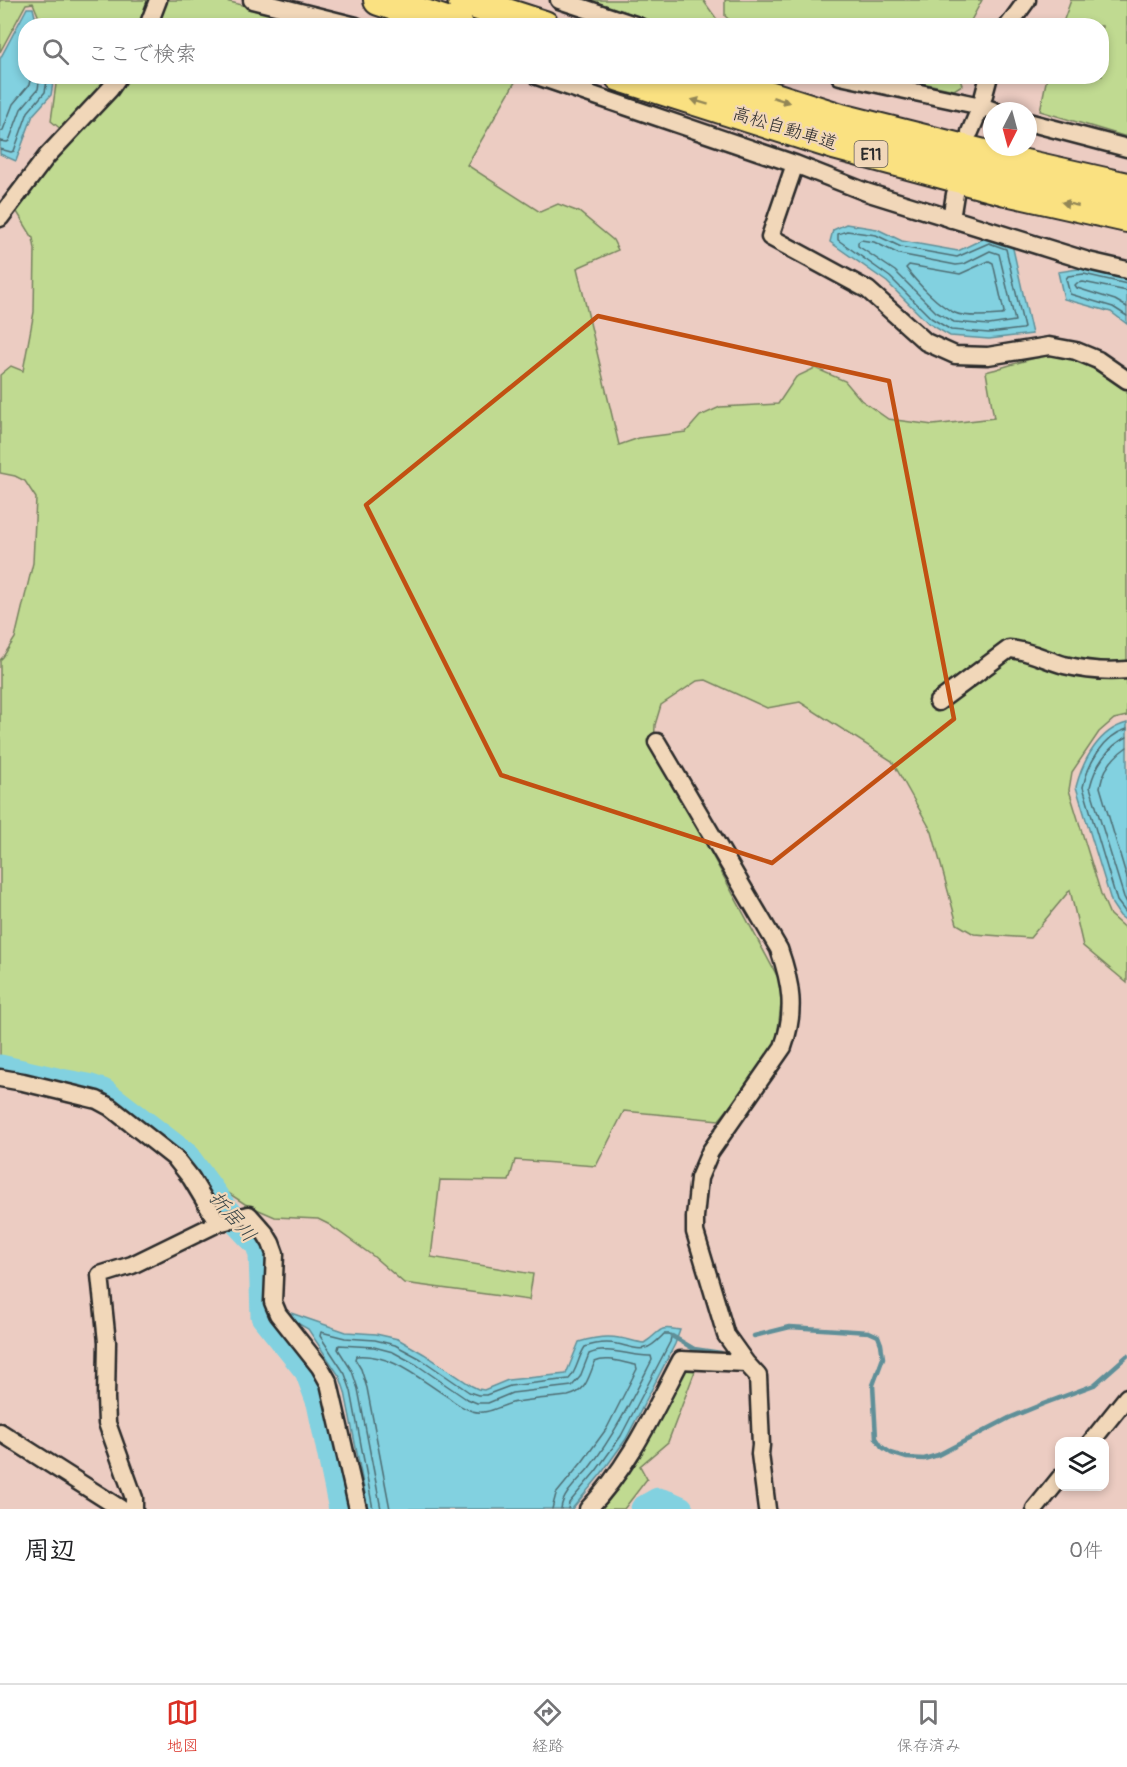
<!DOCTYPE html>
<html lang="ja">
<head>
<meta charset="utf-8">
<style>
  body { margin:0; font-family:Pangolin,"Klee One",sans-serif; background:#f2f2f2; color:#202124 }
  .controls { position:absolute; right:18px; bottom:18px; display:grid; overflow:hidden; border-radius:12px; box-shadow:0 3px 9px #0003 }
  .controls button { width:54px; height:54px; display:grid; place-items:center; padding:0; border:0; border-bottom:2px solid #e0e0e0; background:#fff; color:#202124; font:30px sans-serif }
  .compass { position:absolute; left:983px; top:102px; width:54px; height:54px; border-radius:50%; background:#fff; box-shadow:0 3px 9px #0003; rotate:186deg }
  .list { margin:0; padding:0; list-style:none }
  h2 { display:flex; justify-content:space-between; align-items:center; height:78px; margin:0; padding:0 24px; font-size:26px }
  h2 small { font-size:20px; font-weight:400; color:#757577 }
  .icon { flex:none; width:33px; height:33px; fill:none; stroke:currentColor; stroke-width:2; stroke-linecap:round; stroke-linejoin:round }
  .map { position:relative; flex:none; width:1127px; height:1509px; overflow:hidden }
  .search { position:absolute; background:#fff; box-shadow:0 3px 9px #0003; left:18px; right:18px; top:18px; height:66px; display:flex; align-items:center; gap:15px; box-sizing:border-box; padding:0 21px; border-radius:24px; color:#757577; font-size:22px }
  .sheet { height:174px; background:#fff }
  nav { display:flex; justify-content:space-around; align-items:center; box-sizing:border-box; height:84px; border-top:2px solid #e0e0e0; background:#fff; font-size:16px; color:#757577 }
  nav a { display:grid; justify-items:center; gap:3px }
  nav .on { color:#d93025 }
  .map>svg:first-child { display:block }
  .green { fill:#c0da91; stroke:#76825e; stroke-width:1.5 }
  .water { fill:#82d1e0; stroke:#5f8f98; stroke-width:1.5 }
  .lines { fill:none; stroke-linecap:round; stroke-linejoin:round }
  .shore { stroke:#4e6d73; stroke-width:1.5 }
  .stream { stroke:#5f8f98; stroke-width:4.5 }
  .river { stroke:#82d1e0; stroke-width:27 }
  .street-casing { stroke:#2b2b2b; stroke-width:21 }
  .highway-casing { stroke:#2b2b2b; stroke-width:34 }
  .street { stroke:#f1d7b9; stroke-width:16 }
  .highway { stroke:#fae181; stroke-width:30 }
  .oneway { fill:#928656 }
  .marked { fill:none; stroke:#c25012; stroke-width:4.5; stroke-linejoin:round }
  .labels { text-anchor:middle; stroke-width:4.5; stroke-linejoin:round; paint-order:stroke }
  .shield { fill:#f1d7b9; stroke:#665f56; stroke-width:1.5 }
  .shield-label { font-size:16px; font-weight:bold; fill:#2b2b2b }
  .street-label { font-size:18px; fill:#2b2b2b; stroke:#f1d7b9 }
  .water-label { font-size:20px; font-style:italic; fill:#384446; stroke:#f1d7b9 }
</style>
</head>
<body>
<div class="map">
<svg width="1127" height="1509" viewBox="0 0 1127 1509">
  <rect width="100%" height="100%" fill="#ecccc2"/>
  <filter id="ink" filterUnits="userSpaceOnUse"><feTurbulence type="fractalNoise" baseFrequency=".0167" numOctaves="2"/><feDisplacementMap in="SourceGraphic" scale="12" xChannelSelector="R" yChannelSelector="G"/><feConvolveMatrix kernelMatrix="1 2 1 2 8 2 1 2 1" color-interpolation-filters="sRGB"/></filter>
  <g filter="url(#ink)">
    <!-- green -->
    <path class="green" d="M0 0H222L321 25H42L33 3 26 4 0 52Z
      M590 0H703L721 25H664Z
      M725 0H982L968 26 735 25 725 16Z
      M1071 0H1127V137L1040 111 1047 77 1102 76V26L1062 25Z
      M57 77H518L467 165 540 212 558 204 579 212 613 240 618 250 577 268 619 445 639 438 686 432 700 416 720 407 778 404 796 377 815 368 845 381 861 400 888 419 933 425 994 418 986 372C1006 367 1026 359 1046 356 1071 352 1106 376 1127 389V716L1114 719 1099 732 1072 772 1069 790 1101 894 1110 915 1127 930V983L1083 946 1070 890 1030 938 974 934 957 924 932 832 892 761 800 702 767 708 706 680 697 681 661 705 655 725 654 747 783 987 777 1038 767 1060 719 1120 624 1111 596 1166 515 1160 509 1181 440 1180 431 1257 533 1274 529 1300 404 1283 373 1256 328 1224 318 1219 275 1217 245 1204 210 1181 186 1149 102 1087 0 1064V660L3 657 15 638 33 563 36 498 25 481 15 476 0 473V375L11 366 23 371 34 312 35 249 33 238 11 202 73 139 51 121Z
      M896 77H959L962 85 954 90Z
      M684 1370 695 1371 668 1442 640 1466 647 1479 624 1509H601L628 1472 652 1435Z"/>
    <!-- water -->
    <path class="water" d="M27 8H33L37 25 26 26V76L54 77 51 95 33 115 16 161 0 154V59Z
      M846 224 877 229 902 241 958 251 983 239 984 234 1012 244 1032 334 989 339 950 336 928 323 887 282 830 242 833 230Z
      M1084 268 1127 278V324L1111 312 1064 299 1058 272Z
      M1127 723V921L1120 916 1112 904 1076 787C1083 760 1099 730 1127 723Z
      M288 1312 346 1332 376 1334 398 1339 424 1354 472 1386 478 1389 484 1390 508 1380 566 1374 579 1342C592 1338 605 1335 619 1338 628 1339 635 1342 644 1343 662 1332 656 1325 680 1330L675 1344 626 1439 601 1474 572 1509H368L345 1392 340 1377 308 1329 294 1321 290 1322 286 1315Z"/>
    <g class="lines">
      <!-- shore -->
      <path class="shore" d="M0 132 3 130 13 104 29 85 31 76
        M0 141 7 142 9 141 21 109 38 89 40 76
        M0 149 11 152 14 151 28 112 45 92 48 76
        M847 231 876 235 901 247 957 257 989 243 1006 249 1024 328 1022 329 989 333 951 330 931 318 890 277 838 240V234Z
        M861 240 874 242 899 254 956 265 964 264 990 251 999 254 1015 321 989 325 954 322 936 312 895 271 858 246V242Z
        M989 261 993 263 1004 312 1002 315C989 316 966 318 955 313 939 306 917 283 906 268L909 265 960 274Z
        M1127 284 1084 274 1068 276 1066 279 1070 294 1113 307 1127 316
        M1127 291 1083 282 1077 283 1075 285 1077 288 1115 300 1127 307
        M1127 729C1103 736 1088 764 1083 787L1117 901 1127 914
        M1127 737C1108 746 1095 766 1090 787L1124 897 1127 903
        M1127 747C1114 756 1103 770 1100 787L1127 878
        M373 1509 351 1391 345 1374 320 1336 321 1332 345 1338 375 1340 395 1345 421 1359 469 1392 478 1395H486L510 1386 569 1379C577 1371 578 1357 585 1347 596 1343 606 1342 617 1344 626 1345 636 1351 645 1348 652 1347 659 1339 664 1334H670L671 1337 670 1342 621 1436 596 1471 569 1503 568 1509
        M381 1509 358 1389 352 1371 338 1349 339 1345 374 1347 393 1352 417 1365 465 1398 477 1403H488L512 1393 572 1386 580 1377 589 1354C608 1345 630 1357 651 1356L652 1360C633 1397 615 1434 589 1468 580 1479 562 1494 561 1509
        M390 1509 367 1388 361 1369 355 1359 356 1356C392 1353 419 1379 448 1397 455 1403 463 1408 472 1411 489 1416 501 1404 517 1402 533 1399 551 1398 568 1396 587 1392 588 1377 595 1362 607 1356 623 1363 636 1365L637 1369 607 1428 583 1461 556 1494 552 1509"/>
      <!-- stream -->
      <path class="stream" d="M672 1336 694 1349 721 1353
        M754 1336 790 1327 869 1332 878 1336 881 1344 883 1358 873 1385 876 1438 882 1447 891 1453 907 1458 924 1459 938 1455 1009 1418 1043 1404 1094 1385 1127 1356"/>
      <!-- river -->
      <path class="river" d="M0 1068 61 1082 88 1087 103 1092 185 1155 222 1206 259 1245 262 1255 264 1316 308 1371 320 1403 342 1509
        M644 1509 658 1501 671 1505 680 1509"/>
      <defs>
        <path id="street" d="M252 0 356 26
          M559 0 638 26
          M148 26 158 0
          M1008 26 1027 0
          M537 76 795 164 866 192 1088 261 1127 270
          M840 76 981 106 995 111
          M1028 122 1127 148
          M970 132 981 106 989 76
          M795 164 770 237 868 290 926 342 955 355 988 356 1049 346 1076 351 1098 360 1127 380
          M0 218 47 156 110 89 119 76
          M951 219 955 194
          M938 702 1009 649C1028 650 1046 660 1064 665 1085 670 1106 672 1127 670
          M657 742 779 949C791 983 796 1011 783 1047L710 1152 699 1178 695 1217V1232L726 1335 746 1363 758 1376 761 1445 760 1454 767 1509
          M0 1078 23 1082 97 1100 110 1107 176 1159 191 1178 218 1223
          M0 1432 121 1509
          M1091 1442 1127 1397
          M134 1509V1498L107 1423 106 1398 107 1342 100 1275 132 1265 218 1223 249 1215 265 1233 271 1243 275 1254 273 1302 278 1314 320 1367 329 1383 358 1509
          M588 1509C629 1467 654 1411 681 1360L746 1363
          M1035 1509 1060 1478"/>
        <path id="highway" d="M379 0 458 26
          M463 0 544 26
          M620 76 834 144 1006 190 1127 217
          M705 76 841 119 1016 163 1127 188"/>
      </defs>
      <!-- street casing -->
      <use href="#street" class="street-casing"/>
      <!-- highway casing -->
      <use href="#highway" class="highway-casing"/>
      <!-- street -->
      <use href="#street" class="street"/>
      <!-- highway -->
      <use href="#highway" class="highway"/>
    </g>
    <!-- one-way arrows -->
    <defs><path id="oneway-solid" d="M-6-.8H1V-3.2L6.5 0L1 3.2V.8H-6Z" transform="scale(1.5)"/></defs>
    <g class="oneway">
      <use href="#oneway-solid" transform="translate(781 100) rotate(18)"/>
      <use href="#oneway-solid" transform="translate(700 102) rotate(-163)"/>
      <use href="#oneway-solid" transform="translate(1070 204) rotate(-168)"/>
    </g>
  </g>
  <!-- marked area -->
  <path class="marked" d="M598 316 889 381 954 719 772 863 501 775 366 505Z"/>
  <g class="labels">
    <!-- shield labels -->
    <rect class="shield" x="854.5" y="141" width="33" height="26" rx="4.5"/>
    <g class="shield-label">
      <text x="871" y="160">E11</text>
    </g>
    <!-- street labels -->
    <g class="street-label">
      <text transform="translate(785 128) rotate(17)" y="6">高松自動車道</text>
    </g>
    <!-- water labels -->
    <g class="water-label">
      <text transform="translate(233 1216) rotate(49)" y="7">折居川</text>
    </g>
  </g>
</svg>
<div class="controls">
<button><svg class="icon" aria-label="layers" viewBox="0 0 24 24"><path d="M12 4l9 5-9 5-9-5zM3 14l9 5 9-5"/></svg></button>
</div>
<svg class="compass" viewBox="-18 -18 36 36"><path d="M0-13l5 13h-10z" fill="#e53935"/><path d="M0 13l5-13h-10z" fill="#757577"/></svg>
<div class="search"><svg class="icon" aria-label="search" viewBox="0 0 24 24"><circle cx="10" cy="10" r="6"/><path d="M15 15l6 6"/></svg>ここで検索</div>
</div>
<section class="sheet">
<h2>周辺<small>0件</small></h2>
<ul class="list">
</ul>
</section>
<nav>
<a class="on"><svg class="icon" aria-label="map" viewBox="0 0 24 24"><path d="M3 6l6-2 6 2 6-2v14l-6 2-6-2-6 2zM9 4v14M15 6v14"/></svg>地図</a>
<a><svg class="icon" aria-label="directions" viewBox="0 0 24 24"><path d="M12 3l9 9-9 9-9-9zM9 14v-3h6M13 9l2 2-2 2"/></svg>経路</a>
<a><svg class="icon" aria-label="saved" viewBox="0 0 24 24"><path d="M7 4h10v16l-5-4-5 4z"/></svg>保存済み</a>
</nav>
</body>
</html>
